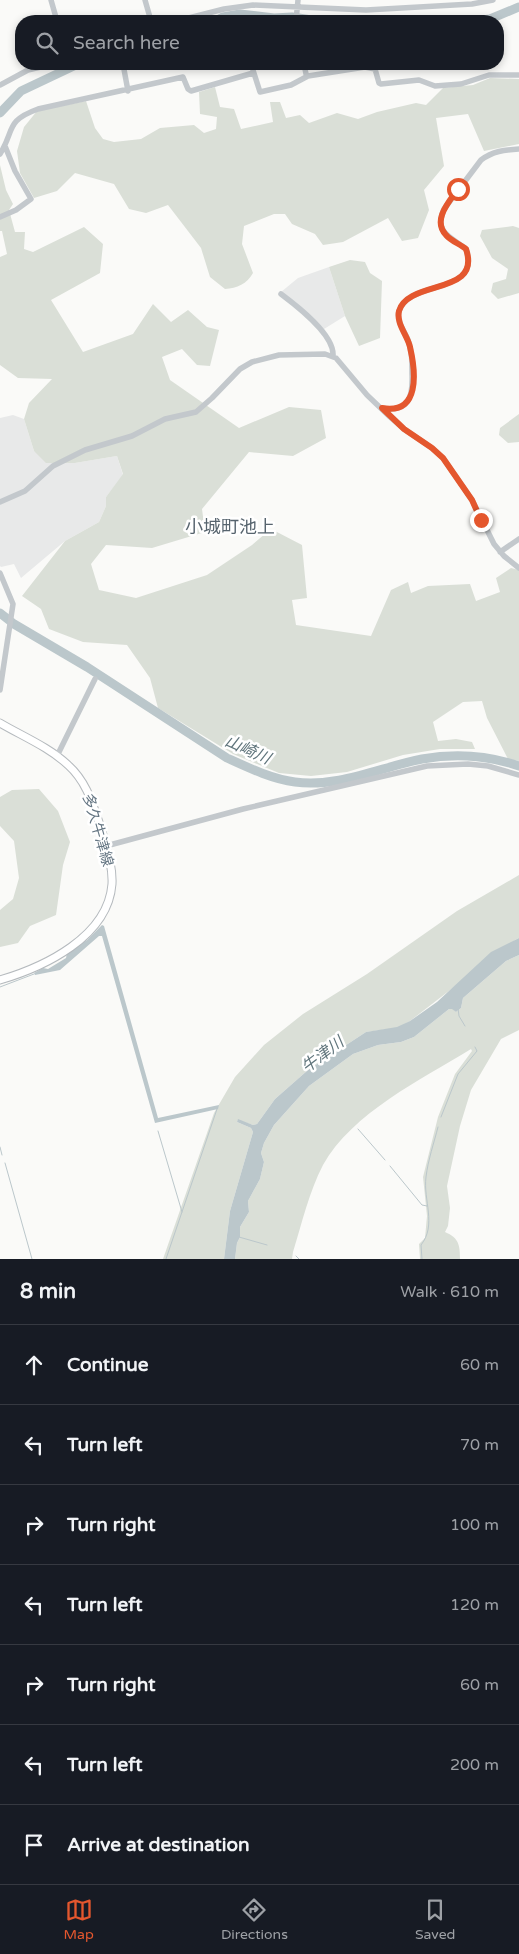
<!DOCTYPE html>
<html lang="en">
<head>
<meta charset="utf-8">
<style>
  body { margin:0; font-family:"Varela Round","Noto Sans JP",sans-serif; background:#242831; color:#f1f3f6 }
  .stop { position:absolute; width:15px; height:15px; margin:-11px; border:4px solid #e4572e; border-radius:50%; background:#fff }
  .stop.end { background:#e4572e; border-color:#fff; box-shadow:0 1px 5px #0008 }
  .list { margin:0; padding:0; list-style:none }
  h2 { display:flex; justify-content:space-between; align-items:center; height:65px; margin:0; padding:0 20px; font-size:21px }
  h2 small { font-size:16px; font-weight:400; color:#9ea1a6 }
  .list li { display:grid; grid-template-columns:32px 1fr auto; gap:15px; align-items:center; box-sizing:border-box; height:80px; padding:0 20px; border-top:1px solid #363941 }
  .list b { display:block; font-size:19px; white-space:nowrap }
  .list em { font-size:16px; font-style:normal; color:#9ea1a6 }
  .icon { flex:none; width:28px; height:28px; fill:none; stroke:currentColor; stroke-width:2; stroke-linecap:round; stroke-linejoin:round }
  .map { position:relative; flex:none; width:519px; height:1259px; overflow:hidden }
  .search { position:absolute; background:#171b24; box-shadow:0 2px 8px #0003; left:15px; right:15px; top:15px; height:55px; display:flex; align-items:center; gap:12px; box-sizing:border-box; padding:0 18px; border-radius:20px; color:#9ea1a6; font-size:19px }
  .sheet { height:625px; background:#171b24 }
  nav { display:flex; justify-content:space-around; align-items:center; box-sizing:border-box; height:70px; border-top:1px solid #363941; background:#171b24; font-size:14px; color:#9ea1a6 }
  nav a { display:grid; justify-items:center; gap:2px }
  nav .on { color:#e4572e }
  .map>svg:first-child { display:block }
  .built { fill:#e8e9e9 }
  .green { fill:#dadfd7 }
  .water { fill:#bbc7cb }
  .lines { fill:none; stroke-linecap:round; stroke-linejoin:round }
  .stream { stroke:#bbc7cb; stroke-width:1 }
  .river { stroke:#bbc7cb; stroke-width:9 }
  .major-casing { stroke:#b5babe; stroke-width:9 }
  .minor { stroke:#c3c8cc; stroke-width:5.5 }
  .major { stroke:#fff; stroke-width:7 }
  .route { stroke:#e4572e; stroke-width:6 }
  .labels { text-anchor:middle; stroke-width:5; stroke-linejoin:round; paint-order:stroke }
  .street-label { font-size:15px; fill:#657683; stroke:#fff }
  .water-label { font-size:16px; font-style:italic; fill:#60757c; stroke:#fff }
  .quarter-label { font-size:18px; fill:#57646e; stroke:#fff }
</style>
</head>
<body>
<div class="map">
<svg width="519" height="1259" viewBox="0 0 519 1259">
  <rect width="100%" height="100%" fill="#fafaf8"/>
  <!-- built -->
  <path class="built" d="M329 267 345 316 324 329 281 292 298 278Z
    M13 415 24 419 34 451 75 463 117 456 123 475 106 497V506L99 522 65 541 21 578 14 564 1 567 0 566V418Z"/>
  <!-- green -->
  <path class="green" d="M490 78 519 79V144L484 151 468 114 436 118 444 166 424 190 429 210 418 238 402 241 388 218 343 242 323 245 315 234 292 224 285 214H274L244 226 242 244 253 273C247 284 237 288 225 289L210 277 201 248 168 205 146 213 129 209 114 184 75 173 57 191 34 198 20 173 17 151 24 127 37 111 86 101 95 128 103 139 114 142 141 139 160 128 194 125 204 133 216 129 217 117 200 114 199 92 215 87 220 107 234 109 241 129 273 122 270 102H280L286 118 300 115 309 123 337 113 358 119 377 112 416 103 426 105 443 88 473 85Z
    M0 165 6 190 13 204 9 210 15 232H25L24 249 33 252 84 227 103 244 100 273 51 300 83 352 133 334 153 304 171 322 188 310 207 327 219 330 210 366 197 365 182 349 162 357 170 380 239 428 289 407 321 410 326 438 293 456 249 452 202 509 205 532 152 548 106 545 91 564 99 590 136 598 207 575 252 545 266 533 275 531 302 545 307 598 292 600 296 625 371 636 391 590 408 582 411 593 428 586 470 584 476 601 500 592 496 578 511 568 519 570V761L508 759 487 718 482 701 463 702 433 722 438 741 456 739 472 742 475 749H440L403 755 347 772 311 776 279 773 233 754 158 708 150 678 127 645 83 642 49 629 41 609 22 596 65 541 99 522 106 506V497L123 474 117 456 75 463H46L34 451 24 419 29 403 52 379 18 378 0 365V257L7 254 2 231H0Z
    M513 226 519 228V293L498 299 491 292 493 283 506 279 508 269 492 258 480 236 482 230Z
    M350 260 365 262 370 273 382 281 380 338 359 346 345 316 329 267Z
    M519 414V442L508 443 499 435 500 428Z
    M39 789 58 811 70 842 63 865 56 915 30 926 18 943 0 947V910L13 899 19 878 14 841 0 826V797L12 790Z
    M519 875V938L515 940 410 1021 397 1028 366 1032 308 1070 275 1099 257 1124 253 1125 238 1120 237 1122 251 1128 253 1132 230 1211 224 1259H163L214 1113 235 1077 264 1045 303 1014 367 974 457 911Z
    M519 955V1030L501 1039 471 1090 460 1126 447 1186 450 1208 448 1226 445 1232C459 1238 460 1245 460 1259H420L419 1244 425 1238 427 1216 423 1177 438 1117 455 1074 472 1051 471 1049C422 1079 352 1113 323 1165 309 1192 302 1223 293 1252L292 1259H235L237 1243 240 1237V1227L249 1212 248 1201 260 1179 264 1162 261 1153 264 1143 274 1125 309 1086 353 1054 378 1045 401 1042 414 1037 449 1009 452 1008 456 1012 461 1008 463 998 506 961Z"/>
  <!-- water -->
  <path class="water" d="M102 925 104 926 158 1118 219 1105 218 1109 155 1123 102 936H99L60 970 35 975 34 973 43 968 48 969 66 958 67 953 87 940Z
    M519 938V955L506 961 463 998 461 1008 456 1012 452 1009H449L414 1037 401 1042 378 1045 353 1054 309 1086 274 1125 264 1143 261 1153 264 1162 260 1179 248 1201 249 1212 240 1227V1237L237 1243 235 1259H224L230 1211 253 1132 251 1128 237 1122 238 1119 253 1125 257 1124 275 1099 308 1070 366 1032 397 1027 410 1021 437 1002 491 952Z"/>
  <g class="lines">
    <!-- stream -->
    <path class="stream" d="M0 987 34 974
      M458 1008 459 1016 465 1026
      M441 1117 458 1074 477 1051 475 1047
      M358 1129 385 1160
      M158 1131 182 1212
      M0 1147 2 1155
      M5 1163 32 1259
      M390 1166 422 1205 427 1206
      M239 1237 267 1245
      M296 1256 299 1259
      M166 1259 217 1109
      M422 1259 421 1245C437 1225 423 1200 426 1177 428 1160 434 1143 438 1127"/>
    <!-- river -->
    <path class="river" d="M216 21 223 17 240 14 274 18 292 17 318 21
      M419 21H433
      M473 21 490 19 519 7
      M0 113 21 91 78 64
      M0 613 14 624 87 667 227 758C249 768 272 779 295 782 338 788 381 767 422 759 455 753 487 755 519 766"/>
    <defs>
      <path id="major" d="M0 723C22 736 49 747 68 765 87 782 93 805 101 828 106 846 113 866 112 884 108 937 44 967 0 980"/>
    </defs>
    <!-- major casing -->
    <use href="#major" class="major-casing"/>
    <!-- minor -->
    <path class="minor" d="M51 0 57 21
      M145 0 151 21
      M177 21 224 9 253 5 366 10 472 4 493 0
      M296 21 298 0
      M123 64 128 91
      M251 64 260 92 291 85 308 76 365 67 375 69 379 83 381 84 419 80 435 86 461 84 489 75H519
      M304 64 306 74 308 76
      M0 85 28 70 53 64
      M0 154C15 130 5 121 38 109L183 77 188 89 191 91 253 73
      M0 217 16 210 31 199 15 171 5 146
      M281 294C297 306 335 335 333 356
      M382 408C409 413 413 397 412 374 412 362 412 351 408 340 405 331 396 322 399 311 409 279 482 296 466 249 452 237 433 233 444 209L481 160C493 151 504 150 519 149
      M0 502 25 491 53 466 85 450 132 436 165 419 196 412 212 398 240 369 252 362 279 355 325 354 336 358 367 395 390 417 404 429 432 448 443 458 472 500 494 544 504 556 519 568
      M500 552 519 539
      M0 573 13 604 0 690
      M57 756 95 679
      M106 846 243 809 427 766 468 764 488 766 519 775"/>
    <!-- major -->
    <use href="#major" class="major"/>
  </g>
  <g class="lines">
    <!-- route -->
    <path class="route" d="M458 189C449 202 432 220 446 235 451 241 460 244 466 249 482 296 408 279 399 311 396 324 408 336 410 347 416 373 420 415 382 408L404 429 432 448 443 458 472 500 481 520"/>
  </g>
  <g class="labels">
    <!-- street labels -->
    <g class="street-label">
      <text transform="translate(98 830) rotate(74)" y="5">多久牛津線</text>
    </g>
    <!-- water labels -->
    <g class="water-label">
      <text transform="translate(248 749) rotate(24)" y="6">山崎川</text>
      <text transform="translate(322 1054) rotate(-37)" y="6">牛津川</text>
    </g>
    <!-- quarter labels -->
    <g class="quarter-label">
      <text x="230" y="533">小城町池上</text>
    </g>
  </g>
</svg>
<div class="stop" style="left:458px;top:189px"></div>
<div class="stop end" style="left:481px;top:520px"></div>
<div class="search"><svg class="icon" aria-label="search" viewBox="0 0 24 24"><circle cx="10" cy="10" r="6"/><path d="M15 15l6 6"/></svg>Search here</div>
</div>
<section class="sheet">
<h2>8 min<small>Walk · 610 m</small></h2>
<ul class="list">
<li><svg class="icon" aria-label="ahead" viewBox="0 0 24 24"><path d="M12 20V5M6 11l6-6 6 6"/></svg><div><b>Continue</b></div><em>60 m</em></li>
<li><svg class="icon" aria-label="left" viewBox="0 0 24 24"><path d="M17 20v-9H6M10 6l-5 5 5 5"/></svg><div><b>Turn left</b></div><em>70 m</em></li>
<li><svg class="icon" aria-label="right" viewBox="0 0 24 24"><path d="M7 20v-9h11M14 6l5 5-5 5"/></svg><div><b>Turn right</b></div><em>100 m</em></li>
<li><svg class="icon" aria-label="left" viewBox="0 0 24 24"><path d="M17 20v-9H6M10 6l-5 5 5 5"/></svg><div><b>Turn left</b></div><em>120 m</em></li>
<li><svg class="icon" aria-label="right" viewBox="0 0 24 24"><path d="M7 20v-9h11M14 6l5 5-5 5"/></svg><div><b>Turn right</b></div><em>60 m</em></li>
<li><svg class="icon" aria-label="left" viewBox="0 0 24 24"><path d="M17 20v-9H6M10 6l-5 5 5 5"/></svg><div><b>Turn left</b></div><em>200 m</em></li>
<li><svg class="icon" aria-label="arrive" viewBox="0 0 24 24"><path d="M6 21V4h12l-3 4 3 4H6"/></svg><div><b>Arrive at destination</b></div></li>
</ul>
</section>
<nav>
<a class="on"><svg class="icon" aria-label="map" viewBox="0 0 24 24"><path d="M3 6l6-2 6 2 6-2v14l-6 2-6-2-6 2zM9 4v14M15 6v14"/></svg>Map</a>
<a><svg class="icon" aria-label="directions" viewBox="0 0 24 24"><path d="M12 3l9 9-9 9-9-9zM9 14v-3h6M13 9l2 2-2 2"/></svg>Directions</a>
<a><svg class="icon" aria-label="saved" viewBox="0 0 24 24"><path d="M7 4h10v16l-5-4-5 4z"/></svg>Saved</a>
</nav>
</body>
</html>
